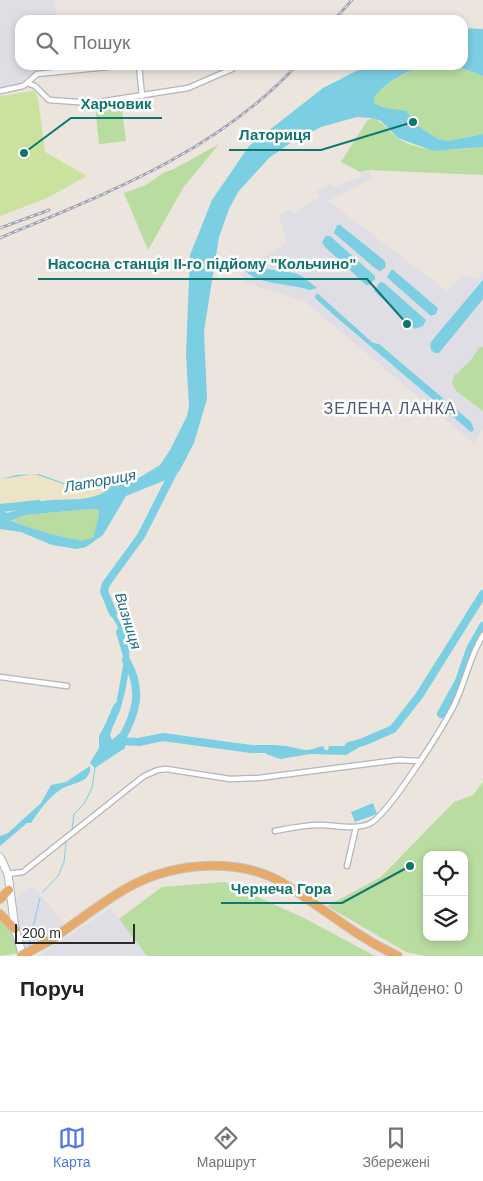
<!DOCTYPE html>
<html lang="uk">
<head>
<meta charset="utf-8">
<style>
  body { margin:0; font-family:Helvetica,sans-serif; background:#f2f2f2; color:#222 }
  .controls { position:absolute; right:15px; bottom:15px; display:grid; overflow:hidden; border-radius:10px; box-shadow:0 2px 8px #0003 }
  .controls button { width:45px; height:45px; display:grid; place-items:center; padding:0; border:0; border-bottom:1px solid #e0e0e0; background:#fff; color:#222; font:25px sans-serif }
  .scale { position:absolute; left:15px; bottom:12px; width:120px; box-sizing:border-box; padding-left:5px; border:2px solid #2b2b2b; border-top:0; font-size:14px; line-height:18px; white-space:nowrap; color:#2b2b2b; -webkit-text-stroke:4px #fff; paint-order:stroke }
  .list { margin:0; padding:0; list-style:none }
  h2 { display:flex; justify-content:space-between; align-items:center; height:65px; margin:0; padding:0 20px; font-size:21px }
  h2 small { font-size:16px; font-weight:400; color:#767676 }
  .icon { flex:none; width:28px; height:28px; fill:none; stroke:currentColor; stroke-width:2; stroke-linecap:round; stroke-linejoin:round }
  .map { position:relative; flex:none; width:483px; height:956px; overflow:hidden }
  .search { position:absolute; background:#fff; box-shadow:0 2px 8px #0003; left:15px; right:15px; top:15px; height:55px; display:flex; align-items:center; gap:12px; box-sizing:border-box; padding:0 18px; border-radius:15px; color:#767676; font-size:19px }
  .sheet { height:155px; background:#fff }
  nav { display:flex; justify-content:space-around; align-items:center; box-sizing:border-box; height:70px; border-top:1px solid #e0e0e0; background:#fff; font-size:14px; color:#767676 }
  nav a { display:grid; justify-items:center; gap:2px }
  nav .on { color:#4f77e8 }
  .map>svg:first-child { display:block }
  .industrial { fill:#dfdee4 }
  .green { fill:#b9dca0; fill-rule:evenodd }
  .sand { fill:#ede3c5 }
  .pitch { fill:#cae29d }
  .water { fill:#7ccfe2; fill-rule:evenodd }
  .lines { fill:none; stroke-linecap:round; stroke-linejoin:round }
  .stream { stroke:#7ccfe2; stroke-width:1 }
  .river { stroke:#7ccfe2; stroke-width:8 }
  .minor-casing { stroke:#b2b5bd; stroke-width:7 }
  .secondary-casing { stroke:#b2b5bd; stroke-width:9 }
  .trunk-casing { stroke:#c4c4c4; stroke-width:10 }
  .minor { stroke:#fff; stroke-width:4.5 }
  .secondary { stroke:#fff; stroke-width:7 }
  .trunk { stroke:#e8aa6a; stroke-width:8 }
  .rail-casing { stroke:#a2a5b3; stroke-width:3 }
  .rail { stroke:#fff; stroke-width:1; stroke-dasharray:4; stroke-linecap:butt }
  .trunk-bridge-casing { stroke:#c4c4c4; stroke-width:10; stroke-linecap:butt }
  .trunk-bridge { stroke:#e8aa6a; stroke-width:8 }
  .labels { text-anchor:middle; stroke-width:5; stroke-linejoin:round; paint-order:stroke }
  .water-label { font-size:15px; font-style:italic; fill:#1b708e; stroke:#fff }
  .quarter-label { font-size:16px; letter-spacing:1px; fill:#505a77; stroke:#fff }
  .leader { fill:none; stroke:#0f766e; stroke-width:2 }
  .callout-dot { fill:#0f766e; stroke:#fff; stroke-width:2 }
  .callout-label { font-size:15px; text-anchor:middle; font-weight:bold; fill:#0f766e; stroke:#fff; stroke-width:5; stroke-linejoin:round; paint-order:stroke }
</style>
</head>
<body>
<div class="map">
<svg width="483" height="956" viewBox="0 0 483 956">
  <rect width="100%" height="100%" fill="#ebe5de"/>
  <!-- industrial -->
  <path class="industrial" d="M0 0H55L57 20H20V65H56V70L38 72 28 77 20 85 0 89Z
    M368 170 374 178 328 201 447 291 462 275 477 279 483 272V429L474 444 304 301 243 282 242 264 263 257 287 243 279 216 290 209 295 213 320 196 316 191 330 184 334 187 362 176 360 172Z
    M29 888H34L66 925 26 950 24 949 14 906 15 899Z
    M110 908 147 956H42L41 954Z"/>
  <!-- green -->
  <path class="green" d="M422 65H454L483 76V134L448 141 438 139 415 124 407 111 391 110 374 103V98C384 82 406 74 422 65Z
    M121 102 126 141 99 144 95 105Z
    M372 118C384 122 389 132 399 139 426 155 454 150 483 147V175L368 170 360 172 341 162 367 121Z
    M219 144 183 188 148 250 124 193 146 185 163 173 174 169Z
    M483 347V411L456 391 452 383 454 376 471 360 479 348Z
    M90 509H98C101 518 94 527 94 538 88 540 81 541 75 540 64 538 17 526 11 519L25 515Z
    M483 782V956H426L406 952 327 906 381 877 454 802 473 795ZM427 855H464V937H427Z
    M225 882 306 919 375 956H147L119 919 162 887Z
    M0 918 10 930 19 953 0 956Z"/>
  <!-- sand -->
  <path class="sand" d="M35 474 86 492 111 487C93 504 68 497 45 501 31 504 20 510 6 513L0 509V481L19 475Z"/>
  <!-- pitch -->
  <path class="pitch" d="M34 91 38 98 45 152 87 176 45 199 0 216V96Z"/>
  <!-- water -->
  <path class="water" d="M463 28 483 29V76L454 65H463Z
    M368 65H425C408 71 383 83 374 98V103L385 108 407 111 415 124 438 139 448 141 483 134V147L433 151 398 138 381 121 372 118 357 117 321 127 292 142 269 158 238 192 229 209 219 237 204 331 207 399 194 443 180 470 173 477 126 496 103 535 86 547 77 549 52 545 21 532 0 529V509L7 513C19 510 31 503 44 501 69 497 92 504 111 487L86 492 35 474 0 479 17 475 39 474 88 492 137 479 160 465 170 450 187 416 189 407 186 354 190 255 212 200 249 146 323 88ZM90 509H98C101 517 94 528 94 537 89 539 84 541 79 540 69 540 17 525 11 520L25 515Z
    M337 225H340L385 261 386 267 380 271 376 269 334 233Z
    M326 236H330L375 276V279L369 285H366L324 246 322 242Z
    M246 266 295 273 302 276 317 288 310 290C294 284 253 284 245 270Z
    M392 269 438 308 436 314 431 316 392 282 387 277Z
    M483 280V299L439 353H435L431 350 430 344 434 338Z
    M380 282 384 283 426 320 423 326 415 329 374 291Z
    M317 293 373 343 379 344 471 422 474 430 471 432 335 316 316 299 315 297Z
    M111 602C115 615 124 628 128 641 132 660 126 697 118 714L114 716 124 660 116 632 118 627 109 612Z
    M105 725 112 729 110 735 112 740 121 732 126 734 125 748 95 768 90 763 99 748V736Z
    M351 741 359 743 358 748 346 755 310 754 280 759 266 754 267 749C278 741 294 749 307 750 311 750 318 747 323 746L325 750H328L329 746H348Z
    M90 766C92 784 71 782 60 790 48 798 39 811 31 823H27L0 846V836L8 833 41 803 51 785 66 782Z
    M373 803 377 814 355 822 351 812Z"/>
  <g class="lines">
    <!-- stream -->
    <path class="stream" d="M381 107 391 110
      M72 830 74 814 84 804 92 788 95 768
      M43 892 58 876 64 862 66 842
      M30 948 29 944 40 898"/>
    <!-- river -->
    <path class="river" d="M0 508 38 504
      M113 613 104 591 106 584 141 536 174 471
      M441 714 459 681 470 649 483 626
      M105 735 117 707
      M121 740C137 712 143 689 126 660
      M117 741 139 742 163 737 251 749H276
      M349 746 363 742 393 729 419 696 483 594"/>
    <defs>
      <path id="minor" d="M139 65 142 96
        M27 83 37 74 108 67
        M0 91 23 86 27 83 35 86 49 100 92 103 188 88 232 69
        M0 677 67 686
        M275 831C290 828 304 825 320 825 335 825 354 830 369 824 387 817 446 723 456 701 466 679 470 656 483 635
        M347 866 356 827
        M8 874 23 872 144 776 158 770 166 769 230 779 259 778 398 760 419 761"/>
      <path id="secondary" d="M0 857 8 874 15 929 22 953"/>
      <path id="trunk" d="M0 899 9 890
        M0 914 15 929
        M79 920C99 906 120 890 143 880 185 862 242 859 283 883 322 907 356 937 398 956"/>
    </defs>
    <!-- minor casing -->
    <use href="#minor" class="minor-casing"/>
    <!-- secondary casing -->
    <use href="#secondary" class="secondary-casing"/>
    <!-- trunk casing -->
    <use href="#trunk" class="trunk-casing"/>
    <!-- minor -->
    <use href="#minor" class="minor"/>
    <!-- secondary -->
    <use href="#secondary" class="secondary"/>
    <!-- trunk -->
    <use href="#trunk" class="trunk"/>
    <defs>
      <path id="rail" d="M334 20 352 0
        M0 228 49 210
        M0 238C107 193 217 152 297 65"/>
    </defs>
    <!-- rail casing -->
    <use href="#rail" class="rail-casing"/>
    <!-- rail -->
    <use href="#rail" class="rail"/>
    <defs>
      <path id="trunk-bridge" d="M21 956 51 940 79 920"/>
    </defs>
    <!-- trunk-bridge casing -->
    <use href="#trunk-bridge" class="trunk-bridge-casing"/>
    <!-- trunk-bridge -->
    <use href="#trunk-bridge" class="trunk-bridge"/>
  </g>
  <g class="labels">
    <!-- water labels -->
    <g class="water-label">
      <text transform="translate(100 481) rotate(-10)" y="5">Латориця</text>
      <text transform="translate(128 621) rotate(73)" y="5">Визниця</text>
    </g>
    <!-- quarter labels -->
    <g class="quarter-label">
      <text x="390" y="414">ЗЕЛЕНА ЛАНКА</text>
    </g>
  </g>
  <!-- callouts -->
  <path class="leader" d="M24 153L71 118H162M413 122L321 150H229M407 324L367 279H38M410 866L342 903H221"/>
  <g class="callout-dot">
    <circle cx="24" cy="153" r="5"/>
    <circle cx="413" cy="122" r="5"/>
    <circle cx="407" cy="324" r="5"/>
    <circle cx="410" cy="866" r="5"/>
  </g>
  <g class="callout-label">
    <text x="116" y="109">Харчовик</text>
    <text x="275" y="140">Латориця</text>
    <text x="202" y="269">Насосна станція II-го підйому "Кольчино"</text>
    <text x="281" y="894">Чернеча Гора</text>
  </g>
</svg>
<div class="controls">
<button><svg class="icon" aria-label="locate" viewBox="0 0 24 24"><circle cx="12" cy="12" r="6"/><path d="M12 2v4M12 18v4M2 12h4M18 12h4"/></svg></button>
<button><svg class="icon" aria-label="layers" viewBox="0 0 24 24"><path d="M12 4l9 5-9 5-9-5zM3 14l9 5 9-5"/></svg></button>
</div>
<div class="scale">200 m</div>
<div class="search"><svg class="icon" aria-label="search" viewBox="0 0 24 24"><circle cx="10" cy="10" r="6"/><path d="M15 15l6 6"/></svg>Пошук</div>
</div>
<section class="sheet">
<h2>Поруч<small>Знайдено: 0</small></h2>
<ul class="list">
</ul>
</section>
<nav>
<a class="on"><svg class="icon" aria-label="map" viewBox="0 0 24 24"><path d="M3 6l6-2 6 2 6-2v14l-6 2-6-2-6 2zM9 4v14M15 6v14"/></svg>Карта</a>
<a><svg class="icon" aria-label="directions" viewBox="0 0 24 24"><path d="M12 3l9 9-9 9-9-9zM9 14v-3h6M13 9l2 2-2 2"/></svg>Маршрут</a>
<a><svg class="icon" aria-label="saved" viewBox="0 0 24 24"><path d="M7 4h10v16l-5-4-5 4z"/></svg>Збережені</a>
</nav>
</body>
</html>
